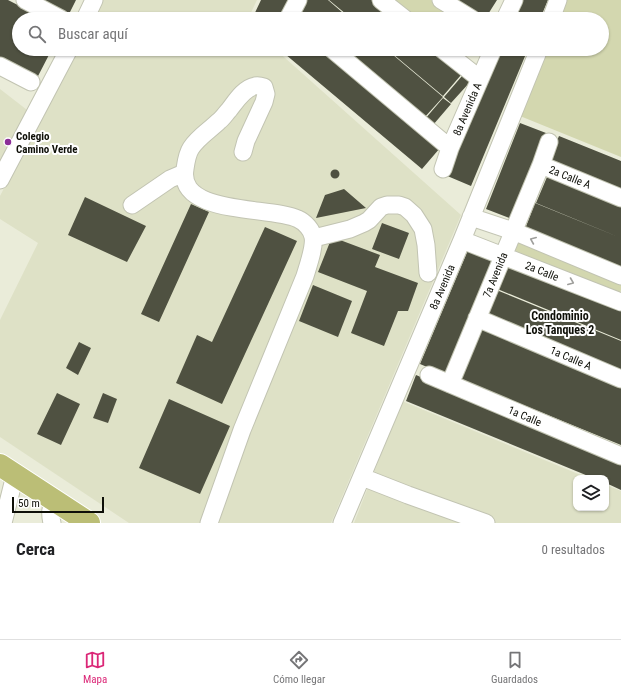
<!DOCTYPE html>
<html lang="es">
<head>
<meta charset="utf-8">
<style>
  body { margin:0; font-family:"Roboto Condensed",sans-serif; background:#f6f6f6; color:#202124 }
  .controls { position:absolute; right:12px; bottom:12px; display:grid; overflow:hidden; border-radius:8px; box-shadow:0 1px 3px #0004 }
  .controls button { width:36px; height:36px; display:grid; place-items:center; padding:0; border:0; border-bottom:1px solid #e0e0e0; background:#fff; color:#202124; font:20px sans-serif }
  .scale { position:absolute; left:12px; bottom:10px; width:92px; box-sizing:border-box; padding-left:4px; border:2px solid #0e0f08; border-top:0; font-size:11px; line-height:14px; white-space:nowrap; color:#0e0f08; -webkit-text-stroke:3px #fff; paint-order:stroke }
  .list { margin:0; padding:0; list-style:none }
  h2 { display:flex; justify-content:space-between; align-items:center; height:52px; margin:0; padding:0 16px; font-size:17px }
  h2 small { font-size:13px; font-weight:400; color:#757577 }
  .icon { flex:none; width:22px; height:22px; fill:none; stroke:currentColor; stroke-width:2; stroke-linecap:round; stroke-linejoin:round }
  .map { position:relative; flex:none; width:621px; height:523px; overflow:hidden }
  .search { position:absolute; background:#fff; box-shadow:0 1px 3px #0004; left:12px; right:12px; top:12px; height:44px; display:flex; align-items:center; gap:10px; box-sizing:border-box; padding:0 14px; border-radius:22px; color:#757577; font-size:15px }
  .sheet { height:116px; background:#fff }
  nav { display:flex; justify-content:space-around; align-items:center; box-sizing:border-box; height:56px; border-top:1px solid #e0e0e0; background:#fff; font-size:11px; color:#757577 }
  nav a { display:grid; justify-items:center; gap:2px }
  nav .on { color:#db2777 }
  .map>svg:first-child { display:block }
  .built { fill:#dee1c6 }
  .green { fill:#d3d7af }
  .building { fill:#4f5141 }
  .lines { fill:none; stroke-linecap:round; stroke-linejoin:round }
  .minor-casing { stroke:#c2c4b2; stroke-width:19 }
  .major-casing { stroke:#fff; stroke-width:24 }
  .minor { stroke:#fff; stroke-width:17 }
  .major { stroke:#bbbe76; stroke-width:22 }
  .oneway { stroke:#9f9f9c }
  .poi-dot { fill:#8b2e98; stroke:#fff; stroke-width:1.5 }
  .labels { text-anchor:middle; stroke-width:4; stroke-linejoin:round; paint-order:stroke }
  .street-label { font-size:11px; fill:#0e0f08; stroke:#fff }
  .poi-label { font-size:11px; font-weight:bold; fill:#0e0f08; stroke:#fff; text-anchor:start }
  .neighbourhood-label { font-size:12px; font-weight:bold; fill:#0e0f08; stroke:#fff }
</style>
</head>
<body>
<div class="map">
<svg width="621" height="523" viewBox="0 0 621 523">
  <rect width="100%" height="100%" fill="#eaecd9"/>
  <!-- built -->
  <path class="built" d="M89 0H257L248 19H80Z
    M64 49H275L461 215 331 523H129L0 437V320L38 243 0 219V196L47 104Z
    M0 89 31 113 0 171Z
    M402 401 588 478H576V508H606V485L621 491V523H354Z"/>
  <!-- green -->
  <path class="green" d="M393 0H431L462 19H416Z
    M566 0H621V157L520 116 547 49H602V19H559Z
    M519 240 621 282V290L619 295 514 252Z"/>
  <!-- building -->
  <path class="building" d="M0 0H8L45 19H19V49H41L46 52 42 49H52L37 78 0 59Z
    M41 0H76L69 14Z
    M261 0H293L283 19H252Z
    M307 0H328L350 19H307L298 11Z
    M329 0H372L395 19H352Z
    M455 0H497L485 19Z
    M518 0H548L540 19H510Z
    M279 49H323L440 148 422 169Z
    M343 49H386L443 97 424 118Z
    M387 49H430L461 75 443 96Z
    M497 49H528L471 186 445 175Z
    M462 76 470 82 451 103 444 97Z
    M443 98 451 104 433 125 425 119Z
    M520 123 546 133 512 219 486 209Z
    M559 136 621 161V192L548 162Z
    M330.5 174a4.5 4.5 0 1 1 9 0a4.5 4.5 0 1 1-9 0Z
    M547 177 621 207V238L536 203Z
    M344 189 366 208 316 218 325 195Z
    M85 197 146 226 127 262 68 235Z
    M535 203 621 238V269L525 229Z
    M191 204 209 212 159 322 141 314Z
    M382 223 409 233 399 259 372 249Z
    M265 227 297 241 222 404 176 383 197 335 212 342Z
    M332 237 380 255 375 267 418 283 408 311H398L384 346 351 333 367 291 318 272Z
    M468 250 494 260 446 375 420 364Z
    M506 263 621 310V340L495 288Z
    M313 285 352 301 338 337 299 321Z
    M494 289 621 341V371L484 314Z
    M479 326 621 385V415L468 352Z
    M79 342 91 348 78 375 66 368Z
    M468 352 621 415V445L457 378Z
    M416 375 621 460V490L606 483V478H593L406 401Z
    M57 393 80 404 61 445 37 434Z
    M103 393 117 399 108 423 93 418Z
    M169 399 230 426 200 494 139 468Z"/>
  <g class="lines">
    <defs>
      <path id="minor" d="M25 0 61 19
        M381 0 405 19
        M441 0 472 19
        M85 19 94 0
        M288 19 298 0
        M505 19 514 0
        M551 19 558 0
        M332 49 450 148
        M442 49 480 79
        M0 66 31 82
        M549 142 541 165 621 198
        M443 169 450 148 493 49
        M0 180 69 49
        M132 205 170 179 184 173
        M471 217 513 231 621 276
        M314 238 350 229 364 223 369 220 381 207 387 205H399L405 207 414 215 423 229 426 245 428 273
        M462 240 621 302
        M477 318 621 379
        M429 375 621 456
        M450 384 541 165
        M362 477 408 495 486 523
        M3 523 15 475
        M52 523C50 514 50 508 54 500
        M209 523 242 430 305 276C308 266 315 246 313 237 312 230 305 222 298 219 272 206 177 216 185 169 186 162 187 154 191 148 198 137 210 130 219 121 223 118 226 113 229 110 236 101 244 88 255 86 258 85 261 86 264 87L266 94 264 102 246 141 243 152
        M342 523 462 240 539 49"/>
      <path id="major" d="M0 465 89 523"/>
    </defs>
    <!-- minor casing -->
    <use href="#minor" class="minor-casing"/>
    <!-- major casing -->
    <use href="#major" class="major-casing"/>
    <!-- minor -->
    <use href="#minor" class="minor"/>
    <!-- major -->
    <use href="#major" class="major"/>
  </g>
  <!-- one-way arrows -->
  <defs><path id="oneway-chevron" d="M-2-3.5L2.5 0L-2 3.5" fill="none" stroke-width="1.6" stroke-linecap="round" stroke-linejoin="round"/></defs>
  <g class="oneway">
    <use href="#oneway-chevron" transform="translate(533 240) rotate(-157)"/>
    <use href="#oneway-chevron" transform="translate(571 282) rotate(22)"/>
  </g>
  <!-- markers -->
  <circle class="poi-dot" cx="8" cy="142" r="4"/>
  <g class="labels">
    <!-- street labels -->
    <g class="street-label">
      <text transform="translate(467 109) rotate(-67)" y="4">8a Avenida A</text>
      <text transform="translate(570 177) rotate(22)" y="4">2a Calle A</text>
      <text transform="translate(542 271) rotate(22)" y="4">2a Calle</text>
      <text transform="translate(495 275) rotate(-68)" y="4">7a Avenida</text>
      <text transform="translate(442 287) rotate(-67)" y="4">8a Avenida</text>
      <text transform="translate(571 358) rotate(23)" y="4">1a Calle A</text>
      <text transform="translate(525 416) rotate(23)" y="4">1a Calle</text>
    </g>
    <!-- poi labels -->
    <g class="poi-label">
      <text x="16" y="140">Colegio<tspan x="16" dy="13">Camino Verde</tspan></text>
    </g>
    <!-- neighbourhood labels -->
    <g class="neighbourhood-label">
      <text x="560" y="320">Condominio<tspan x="560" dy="14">Los Tanques 2</tspan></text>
    </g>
  </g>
</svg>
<div class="controls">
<button><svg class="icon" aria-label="layers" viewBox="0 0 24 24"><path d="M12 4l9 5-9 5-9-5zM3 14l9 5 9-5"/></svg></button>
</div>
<div class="scale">50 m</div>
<div class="search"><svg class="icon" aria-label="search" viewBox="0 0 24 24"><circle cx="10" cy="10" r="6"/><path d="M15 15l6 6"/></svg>Buscar aquí</div>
</div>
<section class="sheet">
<h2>Cerca<small>0 resultados</small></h2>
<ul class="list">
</ul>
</section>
<nav>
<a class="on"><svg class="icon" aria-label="map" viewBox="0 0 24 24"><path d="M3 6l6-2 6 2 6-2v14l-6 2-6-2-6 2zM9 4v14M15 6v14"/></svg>Mapa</a>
<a><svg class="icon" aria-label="directions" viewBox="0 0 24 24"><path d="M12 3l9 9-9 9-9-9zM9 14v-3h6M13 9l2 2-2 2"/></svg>Cómo llegar</a>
<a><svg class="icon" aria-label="saved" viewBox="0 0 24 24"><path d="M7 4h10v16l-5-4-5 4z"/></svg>Guardados</a>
</nav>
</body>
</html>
